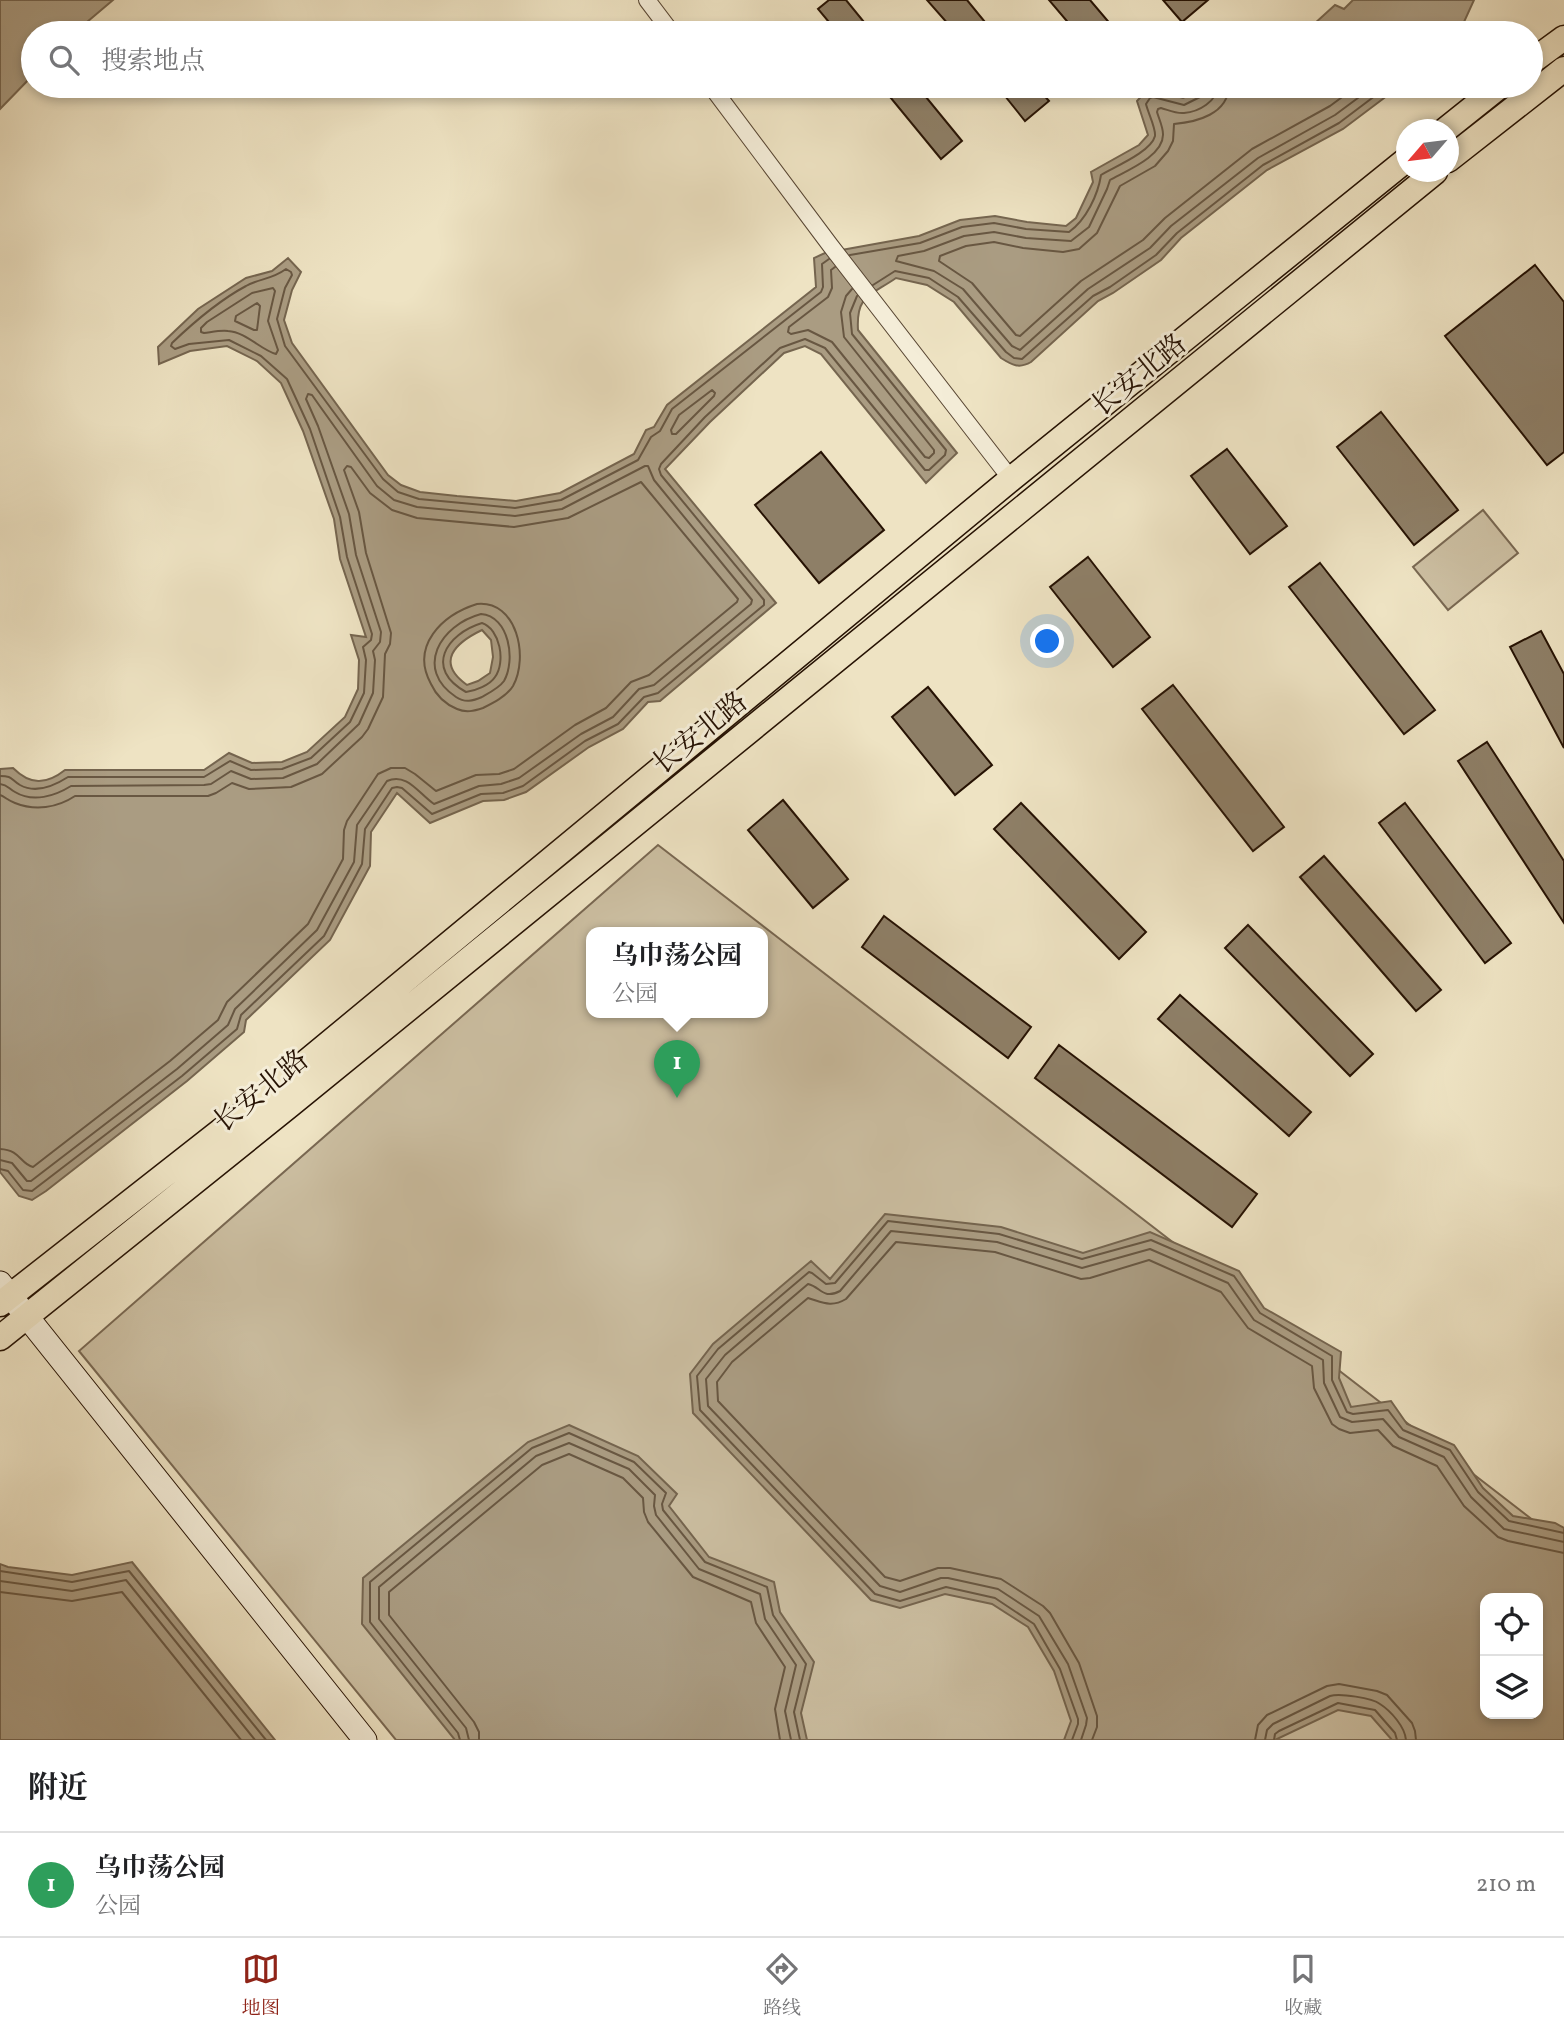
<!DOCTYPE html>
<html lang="zh">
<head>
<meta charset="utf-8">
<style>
  body { margin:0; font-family:Vollkorn,"Noto Serif SC",serif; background:#f2f2f2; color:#202124 }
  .controls { position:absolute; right:21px; bottom:21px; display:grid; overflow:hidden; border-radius:14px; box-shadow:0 4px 10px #0003 }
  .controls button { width:63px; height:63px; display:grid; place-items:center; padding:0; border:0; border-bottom:2px solid #e0e0e0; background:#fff; color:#202124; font:35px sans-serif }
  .compass { position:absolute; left:1396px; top:119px; width:63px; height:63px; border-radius:50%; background:#fff; box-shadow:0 4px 10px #0003; rotate:242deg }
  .you { position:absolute; left:1048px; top:642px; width:24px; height:24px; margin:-18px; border:5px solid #fff; border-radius:50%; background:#1a73e8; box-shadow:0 0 0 10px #1a73e833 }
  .badge { display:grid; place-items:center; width:46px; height:46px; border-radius:50%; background:#8f2418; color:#fff; font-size:23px; font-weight:700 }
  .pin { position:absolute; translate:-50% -58px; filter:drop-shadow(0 2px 4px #0008) }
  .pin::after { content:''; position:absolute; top:37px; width:24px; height:21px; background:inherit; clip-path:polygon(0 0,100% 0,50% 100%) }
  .popup { position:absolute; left:586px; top:927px; width:182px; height:91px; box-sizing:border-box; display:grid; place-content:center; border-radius:14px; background:#fff; filter:drop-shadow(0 2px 5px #0005); font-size:23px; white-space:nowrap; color:#757577 }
  .popup b { font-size:26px; color:#202124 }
  .popup::after { content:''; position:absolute; left:50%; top:100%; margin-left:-14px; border:14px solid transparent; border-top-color:#fff }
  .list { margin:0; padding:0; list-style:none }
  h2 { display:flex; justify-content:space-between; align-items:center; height:91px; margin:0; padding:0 28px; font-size:30px }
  h2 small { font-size:23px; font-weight:400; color:#757577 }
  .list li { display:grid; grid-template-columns:46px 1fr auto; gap:21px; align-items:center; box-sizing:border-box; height:105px; padding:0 28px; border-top:2px solid #e0e0e0 }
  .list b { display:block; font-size:26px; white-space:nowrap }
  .list p { margin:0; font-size:23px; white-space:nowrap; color:#757577 }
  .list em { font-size:23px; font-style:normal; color:#757577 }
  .icon { flex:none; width:38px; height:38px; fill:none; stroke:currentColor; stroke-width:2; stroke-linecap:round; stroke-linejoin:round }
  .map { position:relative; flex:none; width:1564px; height:1740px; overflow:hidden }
  .search { position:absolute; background:#fff; box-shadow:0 4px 10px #0003; left:21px; right:21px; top:21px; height:77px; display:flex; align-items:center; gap:18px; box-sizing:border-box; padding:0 24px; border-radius:38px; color:#757577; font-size:26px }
  .sheet { height:196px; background:#fff }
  nav { display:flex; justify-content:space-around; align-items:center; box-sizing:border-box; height:98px; border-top:2px solid #e0e0e0; background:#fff; font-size:19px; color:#757577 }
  nav a { display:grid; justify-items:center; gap:4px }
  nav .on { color:#8f2418 }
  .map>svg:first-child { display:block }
  .green { fill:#ccbfa2; stroke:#796852; stroke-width:2; fill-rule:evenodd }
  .water { fill:#aa9c82; stroke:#75654f; stroke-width:2; fill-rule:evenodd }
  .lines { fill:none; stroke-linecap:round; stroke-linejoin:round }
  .shore { stroke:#685742; stroke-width:2 }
  .building { fill:#8e7f67; stroke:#261203; stroke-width:2 }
  .minor-casing { stroke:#584633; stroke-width:18 }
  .secondary-casing { stroke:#261203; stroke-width:25 }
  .primary-casing { stroke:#261203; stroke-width:27 }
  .minor { stroke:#f4edd8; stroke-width:16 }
  .secondary { stroke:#f4edd8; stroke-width:23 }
  .primary { stroke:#eee3c3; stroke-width:24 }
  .labels { text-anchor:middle; stroke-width:6; stroke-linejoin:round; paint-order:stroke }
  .street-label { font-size:28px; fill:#261203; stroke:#f4edd8 }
</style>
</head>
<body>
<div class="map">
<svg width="1564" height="1740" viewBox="0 0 1564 1740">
  <rect width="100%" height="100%" fill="#eee3c3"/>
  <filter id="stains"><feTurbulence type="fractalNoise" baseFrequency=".00286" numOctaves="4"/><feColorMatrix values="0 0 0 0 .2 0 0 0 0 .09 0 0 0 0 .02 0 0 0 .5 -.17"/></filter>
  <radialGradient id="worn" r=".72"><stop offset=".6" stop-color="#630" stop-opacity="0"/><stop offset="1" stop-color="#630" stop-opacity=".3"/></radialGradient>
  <!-- green -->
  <path class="green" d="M1483 510 1518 553 1448 610 1413 567Z
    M658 845 1564 1544V1740H396L79 1351ZM591 932H763V1012H591ZM1485 1598H1538V1714H1485Z"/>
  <!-- water -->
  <path class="water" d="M0 0H113L74 33H33V75L0 109Z
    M1353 0H1474L1459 33H1300L1313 25 1335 5 1344 9Z
    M1209 86H1400L1343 129 1267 170 1181 238 1161 260 1113 293 1098 301 1031 362C1019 369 1012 365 1001 358L954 302 927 285 896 278C870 296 856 295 858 330L957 453 926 483 821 354 805 346 784 353 710 422 665 469 776 603 660 701 648 702 623 729 589 747 526 792 504 800 483 801 430 823 397 793 371 832 370 866 330 940 246 1020 244 1032 187 1081 46 1191 32 1200 19 1196 0 1172V769L13 768C30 785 46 785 65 770H204L229 753 252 763 282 762 307 752 345 717 358 689 359 660 351 635 366 637 340 559 334 519 303 431 281 383 257 361 227 346 190 351 159 364 158 347 198 309 246 278 272 271 288 258 301 272 292 290 284 320 292 343 388 475 401 485 420 492 457 496 516 501 560 493 634 454 646 430 654 427 667 405 816 287 814 258 825 253 919 236 960 220 995 216 1027 222 1066 226 1076 218 1093 182 1091 172 1139 145 1148 135 1137 101 1149 88 1183 98ZM482 630 491 640 493 657 490 673 478 681 467 685C435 662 455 643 482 630Z
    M885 1214 1001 1227 1083 1253 1150 1232 1239 1271 1264 1308 1341 1352 1339 1378 1351 1407 1391 1401 1407 1424 1454 1445 1483 1488 1513 1516 1555 1523 1564 1528V1740H1392L1371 1716 1338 1710 1275 1740H1064L1071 1721 1054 1671 1028 1627 992 1604 945 1594 900 1608 871 1600 693 1413 690 1374 713 1344 811 1261 830 1279ZM1485 1598H1538V1714H1485Z
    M569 1425 638 1456 677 1494 669 1506 709 1557 774 1582 780 1612 814 1662 801 1713 807 1740H455L362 1624 363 1578 528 1442Z
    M132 1562 275 1740H0V1564L8 1567 72 1575Z"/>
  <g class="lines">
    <!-- shore -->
    <path class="shore" d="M1218 86C1217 101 1199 112 1184 113 1177 114 1168 110 1161 108L1158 109 1157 112C1159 119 1163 127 1163 134 1164 156 1126 171 1110 180L1107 189 1089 227 1071 241 1026 238 994 232 964 236 924 251 898 256 896 261 934 271 963 289 1012 346 1020 350 1088 289 1150 248 1171 226 1258 158 1335 115 1374 86
      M1229 86C1228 114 1197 122 1174 124L1173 141 1168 151 1155 166 1120 186 1097 233 1079 249 1063 252 1023 248 994 242 966 246 940 256 939 261 972 283 1016 335 1020 336 1081 281 1143 240 1165 218 1252 149 1330 106 1357 86
      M850 255 920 243 962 227 994 223 1026 229 1069 232C1086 220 1098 195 1101 175 1114 167 1151 152 1155 136 1156 128 1148 113 1146 104L1150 98 1153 97 1184 105 1206 94 1209 86
      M835 267 831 270 832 288 828 297 789 327 788 332 791 334 808 330 832 342 925 457 929 458 934 453V450L844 337 841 312 846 296 852 289
      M873 285 895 271 929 278 958 297 1006 352 1014 358 1022 359 1093 296 1110 287 1156 255 1177 233 1263 165 1339 123 1388 86
      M273 288 275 291 268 321 278 350 276 354C261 350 246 332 228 331 221 330 212 332 204 333L201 332V328L207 322 252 293Z
      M257 303 260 306 257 330H254L235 321 236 316Z
      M712 390 715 393 714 396 676 434H672L671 430 679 415Z
      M477 604C517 600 529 657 513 686 507 696 493 703 483 708 474 711 466 713 457 709 445 704 436 695 431 684 410 646 442 615 477 604Z
      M481 614C509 616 516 660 504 681 499 688 489 693 482 697 473 701 465 703 456 697 414 669 440 625 481 614Z
      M482 623C500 629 506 662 495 677 490 685 475 691 466 692 424 669 446 634 482 623Z
      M0 776C13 776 10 779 20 785 36 794 54 786 68 777H204L230 761 251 770 282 769 311 758 350 722 364 693 366 660 363 647 371 640 372 634 347 557 340 517 310 429 287 379 261 356 229 340 189 344 175 349 171 346 172 343C195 321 218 301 246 286 260 278 271 280 286 269L291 272 292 275 285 288 277 319 285 346 383 479 398 492 419 499 515 508 561 500 638 460 651 437 660 431 672 409 821 292 823 287 822 264 829 259
      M0 784C8 785 8 788 15 792 33 803 55 796 71 786L204 785 211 784 231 771 251 779 283 778 317 764 359 724 373 693 375 660 373 651 380 642 381 632 356 555 349 514 318 426 306 399 308 394 312 395 319 405 377 486 394 500 417 507 515 516 562 509 645 466H648L654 480 752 600 751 604 654 685 639 689 613 717 581 734 519 778 501 784 479 786 434 804C419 794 407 772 387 781L357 825 354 862 317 930 235 1009 228 1025 177 1069 31 1181H27L12 1163 0 1160
      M0 795C5 797 9 801 15 803 35 811 57 808 75 796H208L216 793 232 783 249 789 291 787 322 774 362 737 368 729 383 697 385 654 390 644 391 633 366 553 359 512 344 470 347 466 351 467 370 493 392 510 417 518 514 527 568 518 641 482 738 599 737 602 649 675 631 682 606 708 575 725 514 769 499 774 476 775 436 791 415 774 405 768H391L378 774 347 821 344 830 343 859 308 924 227 1002 218 1020 170 1061 33 1167C20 1164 21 1150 0 1149
      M0 1169 8 1171 23 1190 32 1191 182 1076 237 1029 241 1015 324 936 362 864 365 829 392 788 397 787 402 788 432 814 481 794 503 793 523 786 585 741 618 724 644 697 658 693 764 605V600L661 475 659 469 661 464 705 417 780 348 805 339 825 348 925 470H929L945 455 946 450 852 334 850 313 857 296
      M0 1571 72 1582 129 1571 266 1740
      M0 1581 72 1591 126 1580 255 1740
      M0 1592 72 1601 122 1592 241 1740
      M460 1740 458 1733 370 1622V1582L532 1448 569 1433 634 1462 666 1493 662 1504 663 1510 705 1562 767 1587 773 1615 806 1664 794 1712 800 1740
      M469 1740 466 1728 379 1619V1587L536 1456 569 1443 629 1469 655 1495 654 1506 656 1515 699 1569 760 1594 765 1619 796 1665 785 1711 791 1740
      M479 1740V1732L474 1722 389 1615V1592L542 1465 569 1454 623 1478 643 1498 644 1512 648 1522 693 1577 751 1602 756 1623 785 1667 775 1709 780 1740
      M1072 1740 1078 1724V1719L1060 1669 1034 1624 995 1598 946 1587 900 1601 875 1594 700 1410 697 1376 718 1349 809 1272 812 1273 826 1284 835 1283 888 1221 999 1234 1082 1259 1151 1240 1234 1276 1260 1313 1332 1356V1380L1347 1412 1353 1414 1388 1410 1403 1430 1450 1450 1478 1492 1509 1521 1564 1533
      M1081 1740 1086 1725 1087 1718 1068 1664 1039 1616 998 1589 948 1578H941L900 1592 880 1586 708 1406 706 1379 725 1355 808 1284C821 1287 823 1300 840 1291L891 1231 997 1242 1082 1268 1150 1249 1228 1283 1254 1320 1323 1360 1324 1383 1340 1417 1352 1422 1383 1419 1399 1437 1444 1457 1471 1497 1504 1529 1564 1542
      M1092 1740 1097 1727V1716L1079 1663 1050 1613 1043 1606 1001 1579 950 1568H938L900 1581 885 1577 718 1401 717 1382 732 1362 808 1298C822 1302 831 1308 846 1299L896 1242 995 1252 1081 1279 1090 1278 1149 1260 1221 1292 1248 1328 1312 1366 1314 1388 1332 1424 1339 1429 1350 1433 1378 1430 1393 1446 1437 1466 1464 1506 1498 1537 1508 1541 1564 1553
      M1255 1740 1258 1725 1267 1715 1327 1686 1339 1684 1377 1691 1387 1695 1412 1723 1415 1731 1416 1740
      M1265 1740 1267 1730 1273 1724 1330 1696C1340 1693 1372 1698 1380 1704 1391 1711 1405 1727 1406 1740
      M1274 1740 1275 1734 1279 1731 1338 1703 1375 1710 1395 1733 1397 1740"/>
  </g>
  <!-- building -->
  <path class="building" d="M829 0H846L873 33H838L818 9Z
    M927 0H967L994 33H956Z
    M1049 0H1090L1118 33H1077Z
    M1163 0H1208L1182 22Z
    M881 86H917L962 141 941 159Z
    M997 86H1036L1049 101 1025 121Z
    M1535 265 1564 302V452L1547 465 1445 336Z
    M1381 412 1458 510 1414 545 1337 447Z
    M1227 449 1287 526 1250 554 1191 476Z
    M821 452 884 530 819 583 755 505Z
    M1088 557 1150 637 1113 667 1050 587Z
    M1320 563 1435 710 1404 734 1289 587Z
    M1541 631 1564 674V748L1510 647Z
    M1173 685 1284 827 1253 851 1142 709Z
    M928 687 992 765 955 795 892 717Z
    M1487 742 1564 861V923L1458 761Z
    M783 800 848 879 813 908 748 830Z
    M1021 803 1146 932 1119 959 994 829Z
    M1405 803 1511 943 1485 963 1379 823Z
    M1324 856 1441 990 1416 1011 1300 877Z
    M884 916 1031 1027 1008 1058 862 947Z
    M1248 925 1373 1054 1350 1076 1225 948Z
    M1180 995 1311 1112 1289 1136 1158 1019Z
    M1059 1045 1257 1194 1232 1227 1035 1078Z"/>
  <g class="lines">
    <defs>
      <path id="minor" d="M647 0 672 33
        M711 86 830 245 1011 479"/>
      <path id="secondary" d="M0 1283 365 1740"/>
      <path id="primary" d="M1531 62 1564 38
        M1445 130 1500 86
        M1448 160 1564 69
        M0 1304 259 1101 1011 479 1406 160
        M0 1338 290 1105 1435 172"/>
    </defs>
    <!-- minor casing -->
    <use href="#minor" class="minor-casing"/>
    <!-- secondary casing -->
    <use href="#secondary" class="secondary-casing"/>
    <!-- primary casing -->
    <use href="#primary" class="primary-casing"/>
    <!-- minor -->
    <use href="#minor" class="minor"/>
    <!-- secondary -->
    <use href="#secondary" class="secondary"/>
    <!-- primary -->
    <use href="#primary" class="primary"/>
  </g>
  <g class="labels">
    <!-- street labels -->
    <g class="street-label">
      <text transform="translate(1138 374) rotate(-39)" y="10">长安北路</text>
      <text transform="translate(699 732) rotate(-39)" y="10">长安北路</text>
      <text transform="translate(260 1090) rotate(-39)" y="10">长安北路</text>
    </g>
  </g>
  <rect width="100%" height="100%" filter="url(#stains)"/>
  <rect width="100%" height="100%" fill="url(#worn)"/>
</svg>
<div class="controls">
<button><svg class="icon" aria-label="locate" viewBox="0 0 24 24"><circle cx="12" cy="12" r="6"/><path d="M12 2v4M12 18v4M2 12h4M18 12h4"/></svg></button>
<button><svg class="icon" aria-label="layers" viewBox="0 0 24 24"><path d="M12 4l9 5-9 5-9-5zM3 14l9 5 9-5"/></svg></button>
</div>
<svg class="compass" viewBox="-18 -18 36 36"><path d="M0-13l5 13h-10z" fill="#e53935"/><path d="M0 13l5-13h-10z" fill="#757577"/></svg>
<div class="you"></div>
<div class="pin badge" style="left:677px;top:1098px;background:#2e9e5b">1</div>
<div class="popup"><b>乌巾荡公园</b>公园</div>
<div class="search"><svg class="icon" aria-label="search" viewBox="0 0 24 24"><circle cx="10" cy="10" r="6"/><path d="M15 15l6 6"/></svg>搜索地点</div>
</div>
<section class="sheet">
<h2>附近<small></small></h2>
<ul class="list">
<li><span class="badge" style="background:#2e9e5b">1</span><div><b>乌巾荡公园</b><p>公园</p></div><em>210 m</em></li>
</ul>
</section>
<nav>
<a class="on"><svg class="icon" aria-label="map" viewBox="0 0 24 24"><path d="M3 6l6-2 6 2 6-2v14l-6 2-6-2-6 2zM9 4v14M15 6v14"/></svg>地图</a>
<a><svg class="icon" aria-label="directions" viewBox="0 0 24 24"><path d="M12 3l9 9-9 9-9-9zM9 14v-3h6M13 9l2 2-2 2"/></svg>路线</a>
<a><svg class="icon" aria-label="saved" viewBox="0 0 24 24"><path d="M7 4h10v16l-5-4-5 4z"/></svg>收藏</a>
</nav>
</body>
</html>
